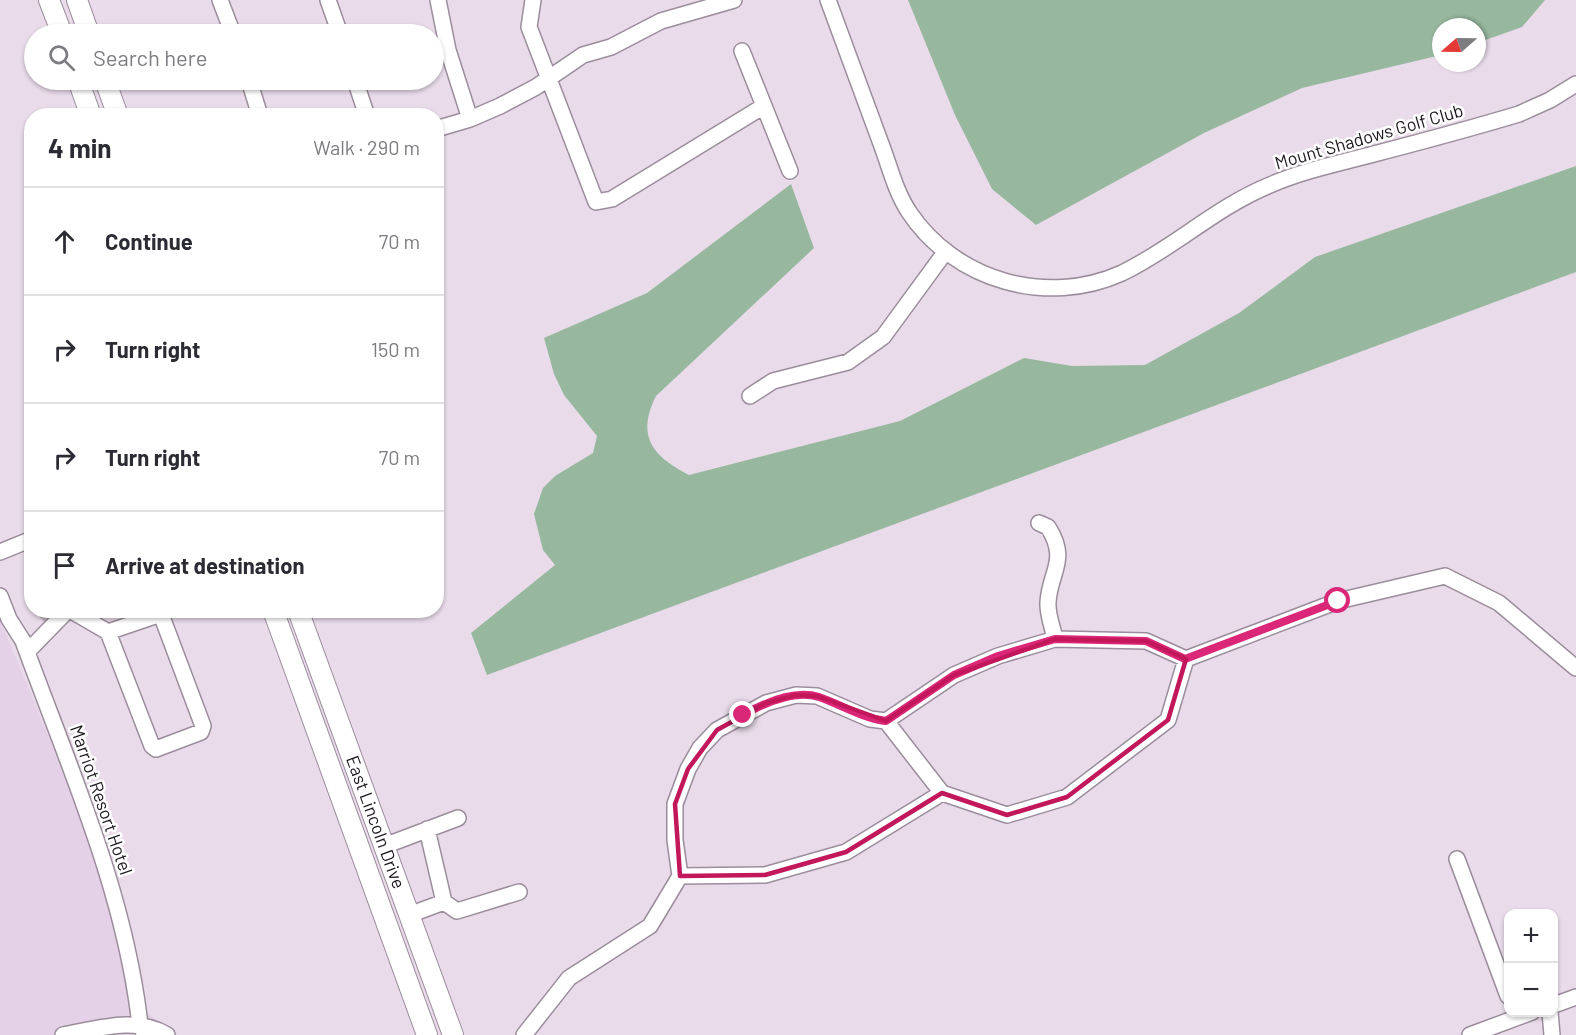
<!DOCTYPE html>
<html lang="en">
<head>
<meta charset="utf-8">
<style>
  body { margin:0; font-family:Barlow,sans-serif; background:#f7f7f7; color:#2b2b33 }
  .controls { position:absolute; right:18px; bottom:18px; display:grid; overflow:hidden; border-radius:12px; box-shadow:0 2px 4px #0004 }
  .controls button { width:54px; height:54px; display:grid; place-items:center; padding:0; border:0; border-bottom:2px solid #e1e1e2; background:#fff; color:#2b2b33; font:30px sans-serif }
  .compass { position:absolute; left:1432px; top:18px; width:54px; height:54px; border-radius:50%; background:#fff; box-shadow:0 2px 4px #0004; rotate:250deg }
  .stop { position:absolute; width:18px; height:18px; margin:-14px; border:4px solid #db2777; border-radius:50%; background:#fff }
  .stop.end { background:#db2777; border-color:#fff; box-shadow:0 2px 6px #0008 }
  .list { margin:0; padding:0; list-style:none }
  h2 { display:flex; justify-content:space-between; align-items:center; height:78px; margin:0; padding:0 24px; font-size:26px }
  h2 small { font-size:20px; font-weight:400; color:#7c7c81 }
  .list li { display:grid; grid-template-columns:39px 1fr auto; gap:18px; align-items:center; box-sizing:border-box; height:108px; padding:0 24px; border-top:2px solid #e1e1e2 }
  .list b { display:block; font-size:22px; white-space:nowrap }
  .list em { font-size:20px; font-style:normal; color:#7c7c81 }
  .icon { flex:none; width:33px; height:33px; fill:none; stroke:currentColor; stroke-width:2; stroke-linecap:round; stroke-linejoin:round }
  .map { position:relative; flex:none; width:1576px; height:1035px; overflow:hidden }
  .search { position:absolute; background:#fff; box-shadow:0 2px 4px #0004; left:24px; top:24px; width:420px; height:66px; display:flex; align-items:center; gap:15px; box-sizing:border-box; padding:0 21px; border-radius:33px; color:#7c7c81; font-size:22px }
  .panel { position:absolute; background:#fff; box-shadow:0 2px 4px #0004; left:24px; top:108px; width:420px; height:510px; border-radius:24px }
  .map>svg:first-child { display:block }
  .built { fill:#e5d1e7 }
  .green { fill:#97b89f }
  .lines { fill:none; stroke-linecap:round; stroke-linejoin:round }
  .minor-tunnel { stroke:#c0b4c1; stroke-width:15; stroke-dasharray:15 8; stroke-linecap:butt }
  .minor-casing { stroke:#9b8d9c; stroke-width:18 }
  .major-casing { stroke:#9b8d9c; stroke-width:22 }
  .minor { stroke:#fff; stroke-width:15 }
  .major { stroke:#fff; stroke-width:20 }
  .route { stroke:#db2777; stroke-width:8 }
  .marked { fill:none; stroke:#c2185b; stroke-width:4.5; stroke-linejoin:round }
  .labels { text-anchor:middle; stroke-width:5; stroke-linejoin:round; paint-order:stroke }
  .street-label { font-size:18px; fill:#1e191f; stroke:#fff }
</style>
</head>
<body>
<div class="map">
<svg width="1576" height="1035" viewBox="0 0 1576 1035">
  <rect width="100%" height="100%" fill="#e9dbea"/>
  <!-- built -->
  <path class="built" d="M0 620 65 776 97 864 130 1000 177 1035H0Z"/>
  <!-- green -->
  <path class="green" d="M908 0H1545L1522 27 1477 43V27H1441V55L1302 88 1204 133 1036 225 992 189 955 115Z
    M1576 166V272L487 675 471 633 555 565 543 550 534 514 543 488 555 476 593 453 597 436 564 395 554 374 544 338 647 293 791 184 814 248 656 396C636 436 652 456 689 475L900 421 1024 358 1072 366 1145 365 1239 313 1315 257Z"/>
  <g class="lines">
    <!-- minor-tunnel -->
    <path class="minor-tunnel" d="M45 622 53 613"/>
    <defs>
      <path id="minor" d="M220 0 233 34
        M328 0 340 34
        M438 0 448 50 470 119
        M533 0 529 27 596 202 612 199 764 106
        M828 0C845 47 863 94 880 141 889 164 895 191 909 212 955 281 1047 307 1122 273 1174 248 1216 207 1270 185 1302 171 1336 164 1370 155 1420 142 1469 129 1519 114L1550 100 1576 84
        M742 51 790 171
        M249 80 260 116
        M355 80 367 116
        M436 129 470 119 500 106 536 87 583 55 611 47 661 21 734 0
        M750 396 773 381 848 362 883 337 946 251
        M1039 523 1048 527C1069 560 1050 571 1048 602 1047 614 1053 628 1055 639
        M0 552 32 539
        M0 596 9 619 23 641C68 765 125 891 140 1025L145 1035
        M70 610 108 632 152 746 156 749 201 732 203 726 162 617 158 615 108 632
        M27 652 68 610
        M886 721 942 793
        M384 846 458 818
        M1457 859 1508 996
        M680 876 765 875 846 852 942 793 1007 815 1067 797 1168 720 1186 659
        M444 902 457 911 519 892
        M409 915 444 902 427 829
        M1554 1005 1576 997
        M1550 1012 1552 1035
        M63 1035C97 1029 136 1016 167 1035
        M524 1035 569 978 650 926 680 876 675 840V804L688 769 700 748 717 730 766 703 796 695 817 696 870 719 886 721 954 675 998 656 1055 639 1146 641 1186 659 1338 601 1445 576 1499 603 1576 668
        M1470 1035 1532 1012"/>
      <g id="major">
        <path d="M49 0 62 34"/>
        <path d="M77 0 89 34"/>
        <path d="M78 80 91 116"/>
        <path d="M105 80 118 116"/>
        <path d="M273 610 427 1035"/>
        <path id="s1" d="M298 610 453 1035"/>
      </g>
    </defs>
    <!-- minor casing -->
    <use href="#minor" class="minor-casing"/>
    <!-- major casing -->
    <use href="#major" class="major-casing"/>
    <!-- minor -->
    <use href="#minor" class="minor"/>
    <!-- major -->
    <use href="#major" class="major"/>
  </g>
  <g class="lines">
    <!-- route -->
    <path class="route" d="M743 715C764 703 794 689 819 697 842 705 862 718 886 721L954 675 998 656 1055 639 1146 641 1185 659 1338 601"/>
  </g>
  <!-- marked area -->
  <path class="marked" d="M1055 639 1146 641 1186 659 1168 720 1067 797 1007 815 942 793 846 852 765 875 680 876 675 804 688 769 717 730 766 703 796 695 817 696 886 721 954 675Z"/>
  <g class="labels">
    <!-- street labels -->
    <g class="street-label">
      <text transform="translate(1369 137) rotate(-16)" y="6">Mount Shadows Golf Club</text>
      <text transform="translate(101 800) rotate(71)" y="6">Marriot Resort Hotel</text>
      <text dy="6" stroke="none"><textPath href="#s1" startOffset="226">East Lincoln Drive</textPath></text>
    </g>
  </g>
</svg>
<div class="controls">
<button>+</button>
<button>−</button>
</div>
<svg class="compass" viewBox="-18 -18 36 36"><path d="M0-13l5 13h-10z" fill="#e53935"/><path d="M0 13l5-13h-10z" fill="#7c7c81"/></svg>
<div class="stop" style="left:1338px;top:601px"></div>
<div class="stop end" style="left:743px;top:715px"></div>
<div class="search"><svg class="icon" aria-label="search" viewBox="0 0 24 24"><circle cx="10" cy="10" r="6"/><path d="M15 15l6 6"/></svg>Search here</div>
<section class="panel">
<h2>4 min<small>Walk · 290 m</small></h2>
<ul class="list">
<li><svg class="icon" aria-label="ahead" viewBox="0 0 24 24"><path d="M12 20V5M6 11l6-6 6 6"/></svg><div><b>Continue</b></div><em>70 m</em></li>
<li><svg class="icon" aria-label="right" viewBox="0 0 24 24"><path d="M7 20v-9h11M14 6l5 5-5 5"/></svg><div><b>Turn right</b></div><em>150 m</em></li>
<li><svg class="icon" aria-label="right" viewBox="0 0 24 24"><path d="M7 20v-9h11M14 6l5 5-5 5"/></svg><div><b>Turn right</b></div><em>70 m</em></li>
<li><svg class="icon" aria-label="arrive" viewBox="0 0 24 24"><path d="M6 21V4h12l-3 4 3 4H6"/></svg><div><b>Arrive at destination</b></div></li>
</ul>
</section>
</div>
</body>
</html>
